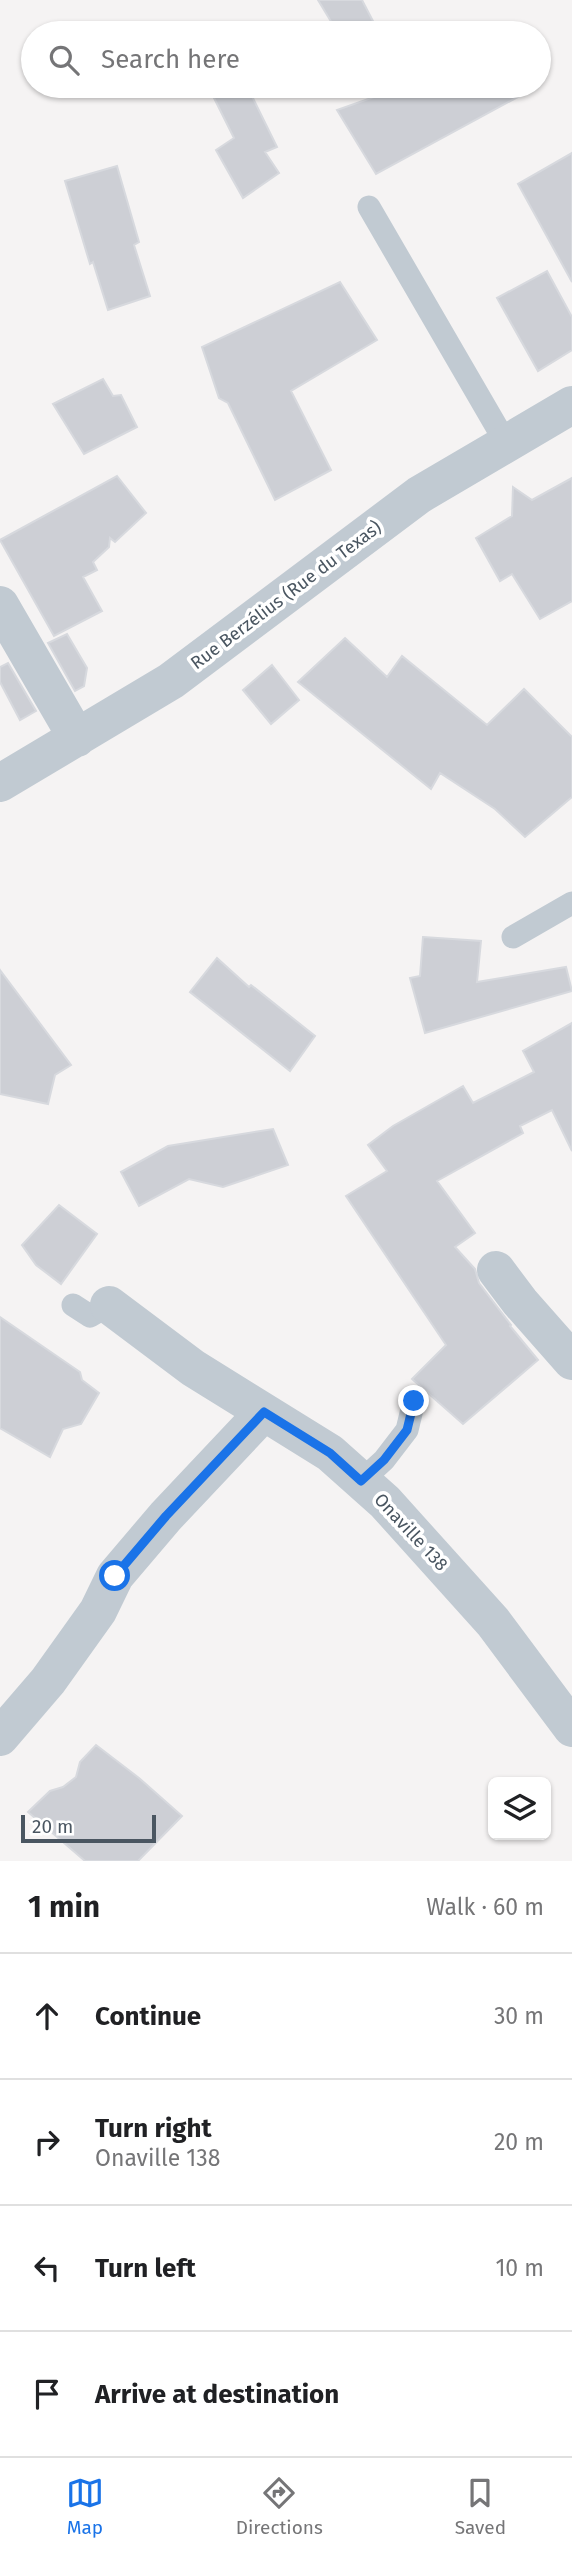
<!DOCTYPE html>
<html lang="en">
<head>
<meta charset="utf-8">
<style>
  body { margin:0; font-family:"Fira Sans",sans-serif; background:#f2f2f2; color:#202124 }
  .controls { position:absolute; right:21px; bottom:21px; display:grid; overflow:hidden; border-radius:10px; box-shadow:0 2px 5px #0004 }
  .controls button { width:63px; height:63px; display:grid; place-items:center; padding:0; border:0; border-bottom:2px solid #e0e0e0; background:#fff; color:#202124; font:35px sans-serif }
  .scale { position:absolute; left:21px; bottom:18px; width:135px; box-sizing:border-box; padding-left:7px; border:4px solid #4a5661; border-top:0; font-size:19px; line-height:24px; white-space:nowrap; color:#4a5661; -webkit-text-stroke:5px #fff; paint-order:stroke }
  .stop { position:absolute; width:21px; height:21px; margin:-16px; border:5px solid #1a73e8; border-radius:50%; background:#fff }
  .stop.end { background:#1a73e8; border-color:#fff; box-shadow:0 2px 7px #0008 }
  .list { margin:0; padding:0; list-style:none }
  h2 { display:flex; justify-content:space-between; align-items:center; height:91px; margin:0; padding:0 28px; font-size:30px }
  h2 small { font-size:23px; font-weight:400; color:#757577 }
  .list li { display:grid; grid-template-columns:46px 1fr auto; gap:21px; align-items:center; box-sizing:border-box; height:126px; padding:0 28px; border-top:2px solid #e0e0e0 }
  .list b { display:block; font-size:26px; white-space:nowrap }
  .list p { margin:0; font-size:23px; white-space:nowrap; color:#757577 }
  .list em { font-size:23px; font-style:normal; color:#757577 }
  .icon { flex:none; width:38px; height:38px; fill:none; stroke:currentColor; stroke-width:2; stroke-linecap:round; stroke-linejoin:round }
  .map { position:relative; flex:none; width:572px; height:1861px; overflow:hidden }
  .search { position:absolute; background:#fff; box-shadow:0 2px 5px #0004; left:21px; right:21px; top:21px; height:77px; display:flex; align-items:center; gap:18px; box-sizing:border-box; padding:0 24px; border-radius:38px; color:#757577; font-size:26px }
  .sheet { height:595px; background:#fff }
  nav { display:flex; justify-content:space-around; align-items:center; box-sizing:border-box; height:98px; border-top:2px solid #e0e0e0; background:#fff; font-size:19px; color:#757577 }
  nav a { display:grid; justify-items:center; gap:4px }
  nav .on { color:#1a73e8 }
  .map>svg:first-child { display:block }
  .building { fill:#cdcfd5; stroke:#d7d9de; stroke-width:2 }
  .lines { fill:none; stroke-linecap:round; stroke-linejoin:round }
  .service { stroke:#c1cad2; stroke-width:23 }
  .minor { stroke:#c1cad2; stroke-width:38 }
  .route { stroke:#1a73e8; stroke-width:9 }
  .labels { text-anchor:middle; stroke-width:7; stroke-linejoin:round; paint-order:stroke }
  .street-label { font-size:18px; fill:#4a5661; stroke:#fff }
</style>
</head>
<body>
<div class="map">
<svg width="572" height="1861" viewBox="0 0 572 1861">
  <rect width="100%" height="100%" fill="#f5f3f3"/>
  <!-- building -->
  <path class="building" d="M318 0H362L374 23 362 33H338Z
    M208 86H247L277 147 265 152 279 173 243 198 216 150 234 138Z
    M368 86H538L376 174 337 110 374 97Z
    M572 153V282L518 184Z
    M117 166 139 242 134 245 150 296 108 310 93 262 90 264 65 181Z
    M547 271 572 317V350L538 371 497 298Z
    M340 282 377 340 291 391 331 470 275 500 228 403 219 398 202 347Z
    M103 379 113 396 121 395 137 427 84 454 53 404Z
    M117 476 146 513 115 542 110 538 109 547 93 562 97 570 83 577 102 611 54 636 0 540Z
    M572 478V601L540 619 512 574 500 581 476 538 512 516 513 487 532 500Z
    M67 634 87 668 84 686 75 691 48 643Z
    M345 638 387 677 402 656 487 725 524 689 572 737V797L525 837 495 809 440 773 431 789 298 682Z
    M8 663 36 711 20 720 0 682V667Z
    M272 665 299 700 271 724 243 690Z
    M423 937 481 941 477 982 566 967 572 991 425 1033 410 978 420 976Z
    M217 958 249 987 251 985 315 1036 290 1071 190 992Z
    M0 970 71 1065 55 1075 48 1104 0 1094Z
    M572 1023V1151L552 1110 520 1126 523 1133 437 1181 475 1233 455 1247 475 1269 479 1283 511 1325 510 1326 538 1360 463 1424 412 1379 446 1345 346 1196 387 1171 368 1145 393 1126 463 1086 473 1103 534 1072 523 1051Z
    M273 1129 288 1165 223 1187 189 1179 139 1206 121 1172 168 1146Z
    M59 1205 97 1234 61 1284 36 1265 22 1245Z
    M0 1317 80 1372 82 1380 99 1393 81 1424 63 1429 50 1457 0 1428Z
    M96 1745 139 1778 182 1816 138 1861H85L28 1812 50 1791 63 1787 76 1777 80 1762Z"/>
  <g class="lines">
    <!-- service -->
    <path class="service" d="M369 207 506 443
      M513 937 572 903
      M73 1305 90 1316 109 1305
      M361 1481 384 1460 407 1430 414 1401"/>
    <!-- minor -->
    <path class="minor" d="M0 605 77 738
      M0 783 171 681 419 495 572 405
      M496 1270 520 1302 572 1361
      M109 1305 193 1368 330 1453 385 1502 493 1622 572 1728
      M0 1737 48 1681 98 1611 115 1576 166 1516 264 1412"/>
  </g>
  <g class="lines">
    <!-- route -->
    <path class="route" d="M115 1576 166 1516 264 1412 330 1453 361 1481 384 1460 407 1430 414 1401"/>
  </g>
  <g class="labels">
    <!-- street labels -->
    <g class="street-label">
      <text transform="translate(286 595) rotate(-37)" y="6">Rue Berzélius (Rue du Texas)</text>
      <text transform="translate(411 1532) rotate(47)" y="6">Onaville 138</text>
    </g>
  </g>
</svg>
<div class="controls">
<button><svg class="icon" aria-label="layers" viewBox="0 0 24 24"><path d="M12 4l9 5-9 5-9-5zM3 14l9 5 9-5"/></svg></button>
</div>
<div class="scale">20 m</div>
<div class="stop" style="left:115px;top:1576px"></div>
<div class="stop end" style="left:414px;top:1401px"></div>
<div class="search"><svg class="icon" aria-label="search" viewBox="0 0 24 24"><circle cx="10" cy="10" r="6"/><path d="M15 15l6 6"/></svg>Search here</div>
</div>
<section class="sheet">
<h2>1 min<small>Walk · 60 m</small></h2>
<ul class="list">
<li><svg class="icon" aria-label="ahead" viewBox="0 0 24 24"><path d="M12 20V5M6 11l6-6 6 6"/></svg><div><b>Continue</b></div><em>30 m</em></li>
<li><svg class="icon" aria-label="right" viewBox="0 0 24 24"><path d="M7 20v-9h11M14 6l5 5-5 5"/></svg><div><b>Turn right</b><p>Onaville 138</p></div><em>20 m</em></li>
<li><svg class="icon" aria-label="left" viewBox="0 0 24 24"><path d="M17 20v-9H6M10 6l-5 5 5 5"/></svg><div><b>Turn left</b></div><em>10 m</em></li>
<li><svg class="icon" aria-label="arrive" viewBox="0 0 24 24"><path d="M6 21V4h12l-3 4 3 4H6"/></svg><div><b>Arrive at destination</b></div></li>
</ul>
</section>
<nav>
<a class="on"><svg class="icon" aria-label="map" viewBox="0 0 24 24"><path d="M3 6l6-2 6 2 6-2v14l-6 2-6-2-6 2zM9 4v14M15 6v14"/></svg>Map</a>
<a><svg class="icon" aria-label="directions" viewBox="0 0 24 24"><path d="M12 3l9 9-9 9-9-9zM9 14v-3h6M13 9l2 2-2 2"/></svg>Directions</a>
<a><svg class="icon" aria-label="saved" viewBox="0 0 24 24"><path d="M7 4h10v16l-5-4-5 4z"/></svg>Saved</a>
</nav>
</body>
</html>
